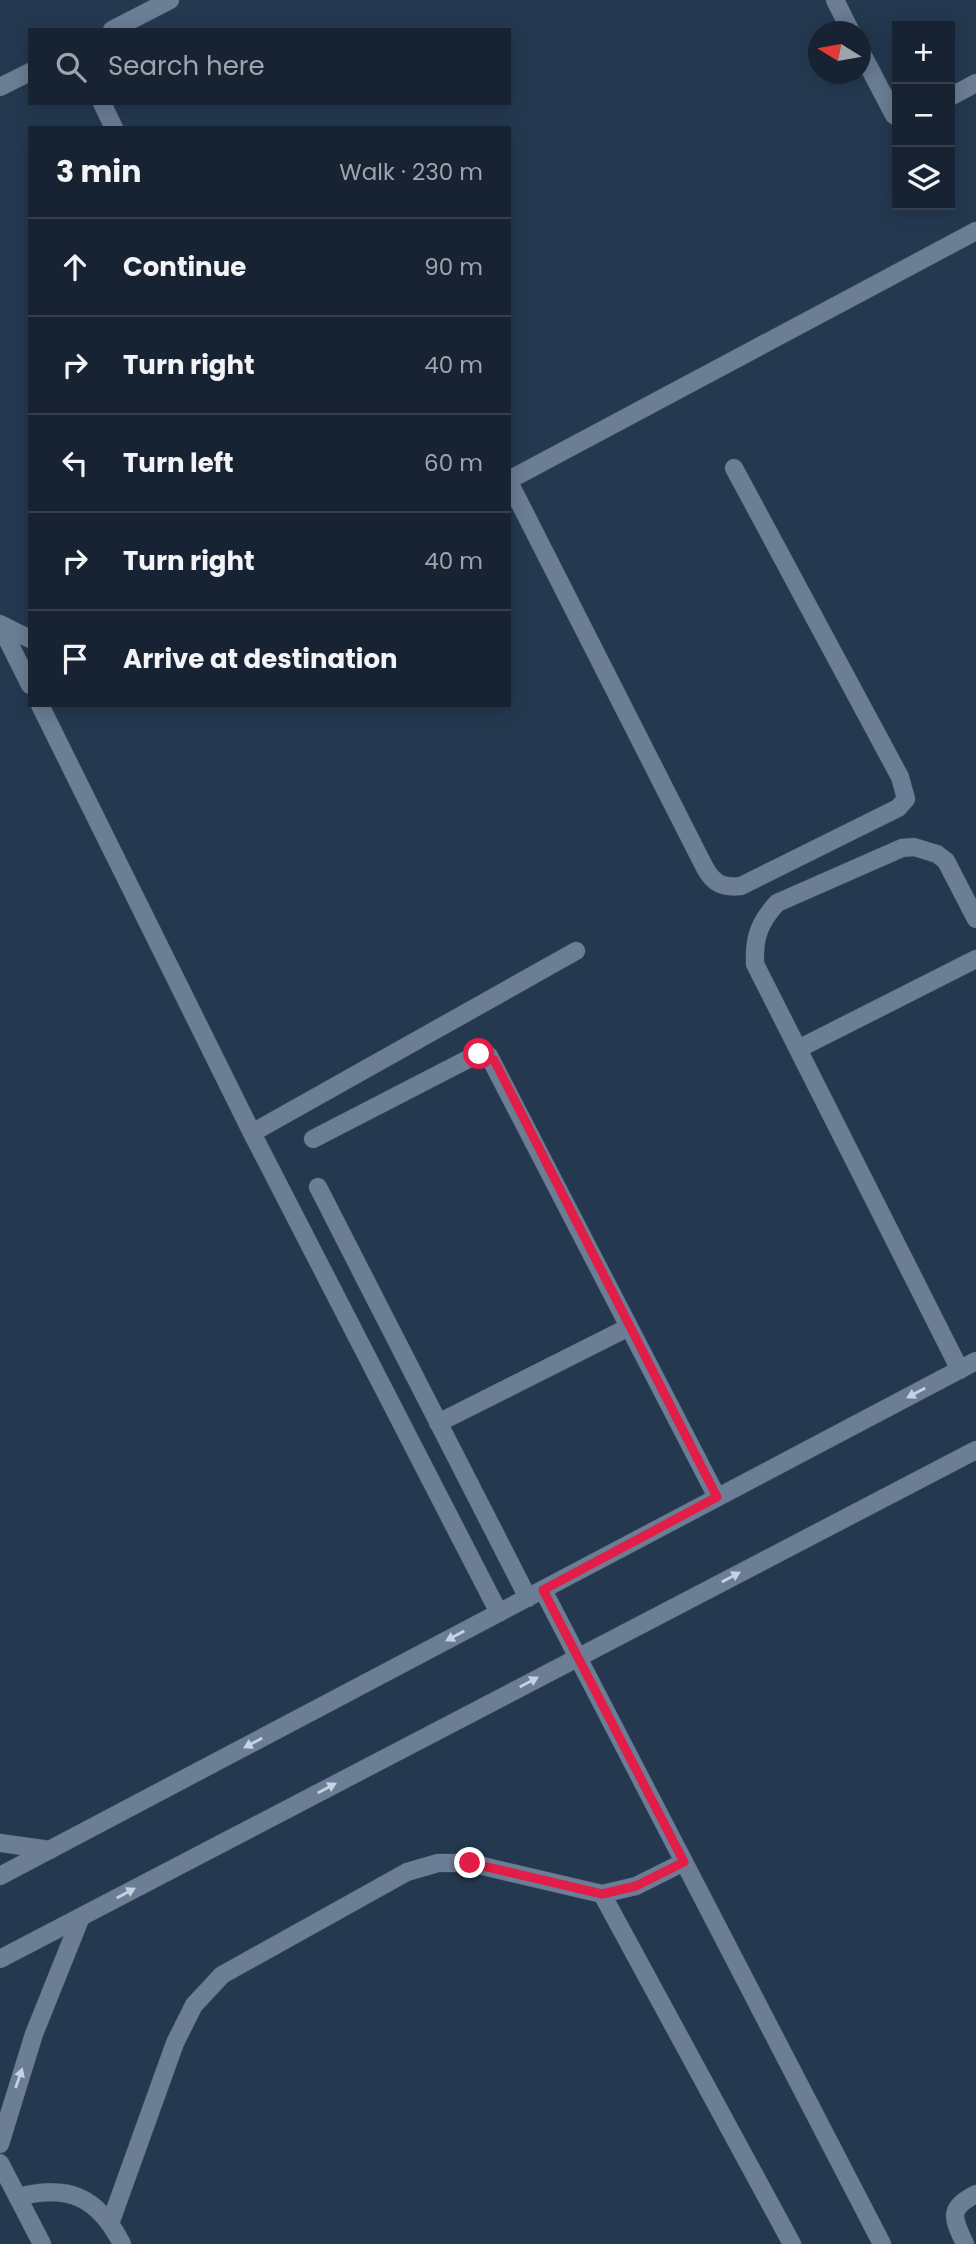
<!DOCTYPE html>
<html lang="en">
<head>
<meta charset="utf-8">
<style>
  body { margin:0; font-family:Poppins,sans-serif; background:#242f3e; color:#f1f3f6 }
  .controls { position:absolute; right:21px; top:21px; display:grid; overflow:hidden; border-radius:0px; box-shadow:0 4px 18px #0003 }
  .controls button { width:63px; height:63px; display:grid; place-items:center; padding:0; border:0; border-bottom:2px solid #36404d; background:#172332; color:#f1f3f6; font:35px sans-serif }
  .compass { position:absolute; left:808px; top:21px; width:63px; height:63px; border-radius:50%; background:#172332; box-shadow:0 4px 18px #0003; rotate:281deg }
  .stop { position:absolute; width:21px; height:21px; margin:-16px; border:5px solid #e11d48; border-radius:50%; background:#fff }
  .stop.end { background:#e11d48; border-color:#fff; box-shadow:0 2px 7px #0008 }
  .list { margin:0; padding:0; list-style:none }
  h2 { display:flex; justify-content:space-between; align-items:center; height:91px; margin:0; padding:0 28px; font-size:30px }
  h2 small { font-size:23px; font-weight:400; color:#9ea4ac }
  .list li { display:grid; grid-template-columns:46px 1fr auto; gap:21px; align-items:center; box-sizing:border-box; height:98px; padding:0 28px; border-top:2px solid #36404d }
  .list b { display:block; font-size:26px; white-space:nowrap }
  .list em { font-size:23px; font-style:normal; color:#9ea4ac }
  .icon { flex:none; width:38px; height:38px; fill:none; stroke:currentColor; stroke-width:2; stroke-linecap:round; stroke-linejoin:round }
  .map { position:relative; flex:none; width:976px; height:2244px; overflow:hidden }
  .search { position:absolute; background:#172332; box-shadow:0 4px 18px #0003; left:28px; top:28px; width:483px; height:77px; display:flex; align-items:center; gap:18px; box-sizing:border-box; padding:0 24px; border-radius:0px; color:#9ea4ac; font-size:26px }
  .panel { position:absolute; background:#172332; box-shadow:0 4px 18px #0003; left:28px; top:126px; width:483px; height:581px; border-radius:0px }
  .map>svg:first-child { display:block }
  .built { fill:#243950; fill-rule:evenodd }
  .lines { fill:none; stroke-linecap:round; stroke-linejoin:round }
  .service-casing { stroke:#3f4d5d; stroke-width:19 }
  .tertiary-casing { stroke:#3f4d5d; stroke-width:19 }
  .service { stroke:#6c7e95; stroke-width:18 }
  .tertiary { stroke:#6c7e95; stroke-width:18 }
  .oneway { fill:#c6d3e1 }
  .route { stroke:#e11d48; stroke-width:9 }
</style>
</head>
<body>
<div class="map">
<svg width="976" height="2244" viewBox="0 0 976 2244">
  <rect width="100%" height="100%" fill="#1f2f42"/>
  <!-- built -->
  <path class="built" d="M0 0H976V2244H0ZM897 26H950V205H897ZM30 30H509V103H30ZM818 32H860V74H818ZM30 128H509V705H30Z"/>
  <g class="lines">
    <defs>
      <path id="service" d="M835 0 851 32
        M112 30 170 0
        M860 50 894 115 897 117
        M0 87 30 72
        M950 97 976 83
        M102 103 114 128
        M509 480 976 231
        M509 482 705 868C714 884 723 888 741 886L898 808 906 799 900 777 734 468
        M0 624 30 639
        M0 625 30 685
        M40 705 252 1133 499 1613
        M798 1049 976 959
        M252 1133 576 951
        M313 1139 474 1056H489L717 1497
        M318 1187 528 1598
        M960 1370 755 964C754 937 759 923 777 903L902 848 914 847 937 854 946 861 976 919
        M438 1423 629 1327
        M543 1590 882 2244
        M0 1876 976 1361
        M602 1894 792 2244
        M0 1959 976 1450
        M18 2197C69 2184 98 2197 122 2244
        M111 2221 175 2043 194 2005 222 1975 407 1872 438 1863H470L602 1894 636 1886 684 1862
        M965 2244C953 2218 947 2209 976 2194"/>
      <path id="tertiary" d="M0 1843 50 1850
        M0 2144 34 2034 81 1917
        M0 2163 42 2244"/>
    </defs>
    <!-- service casing -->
    <use href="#service" class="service-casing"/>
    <!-- tertiary casing -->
    <use href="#tertiary" class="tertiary-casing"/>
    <!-- service -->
    <use href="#service" class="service"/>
    <!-- tertiary -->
    <use href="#tertiary" class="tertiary"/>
  </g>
  <!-- one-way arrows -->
  <defs><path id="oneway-solid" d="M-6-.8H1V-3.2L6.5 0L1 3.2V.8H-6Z" transform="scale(1.75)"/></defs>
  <g class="oneway">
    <use href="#oneway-solid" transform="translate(916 1393) rotate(152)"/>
    <use href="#oneway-solid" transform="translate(731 1577) rotate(-28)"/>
    <use href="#oneway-solid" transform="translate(455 1636) rotate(152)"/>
    <use href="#oneway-solid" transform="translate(529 1682) rotate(-28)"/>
    <use href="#oneway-solid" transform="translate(253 1743) rotate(152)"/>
    <use href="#oneway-solid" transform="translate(327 1788) rotate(-28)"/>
    <use href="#oneway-solid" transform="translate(126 1893) rotate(-28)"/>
    <use href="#oneway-solid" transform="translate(19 2078) rotate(-71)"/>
  </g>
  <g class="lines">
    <!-- route -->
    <path class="route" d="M470 1863 602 1894 636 1886 684 1862 543 1590 717 1497 494 1060 479 1054"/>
  </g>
</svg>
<div class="controls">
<button>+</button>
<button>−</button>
<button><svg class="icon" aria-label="layers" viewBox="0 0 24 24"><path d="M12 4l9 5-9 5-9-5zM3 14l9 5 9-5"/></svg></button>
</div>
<svg class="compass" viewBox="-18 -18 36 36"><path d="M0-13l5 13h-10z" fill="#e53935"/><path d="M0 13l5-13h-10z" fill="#9ea4ac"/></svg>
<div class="stop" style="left:479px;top:1054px"></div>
<div class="stop end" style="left:470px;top:1863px"></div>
<div class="search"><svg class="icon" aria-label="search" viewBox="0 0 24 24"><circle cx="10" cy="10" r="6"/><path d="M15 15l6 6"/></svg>Search here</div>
<section class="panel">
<h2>3 min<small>Walk · 230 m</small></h2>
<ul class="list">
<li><svg class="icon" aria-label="ahead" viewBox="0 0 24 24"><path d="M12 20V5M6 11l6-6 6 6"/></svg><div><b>Continue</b></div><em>90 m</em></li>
<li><svg class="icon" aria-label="right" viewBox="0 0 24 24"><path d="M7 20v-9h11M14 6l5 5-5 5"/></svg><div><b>Turn right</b></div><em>40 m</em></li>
<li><svg class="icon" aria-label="left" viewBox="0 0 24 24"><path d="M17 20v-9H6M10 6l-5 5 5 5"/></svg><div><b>Turn left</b></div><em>60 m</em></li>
<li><svg class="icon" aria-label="right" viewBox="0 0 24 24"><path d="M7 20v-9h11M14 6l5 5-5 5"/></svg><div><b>Turn right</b></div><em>40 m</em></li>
<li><svg class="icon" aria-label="arrive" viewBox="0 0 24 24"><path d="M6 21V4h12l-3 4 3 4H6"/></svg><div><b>Arrive at destination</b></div></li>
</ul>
</section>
</div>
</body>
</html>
